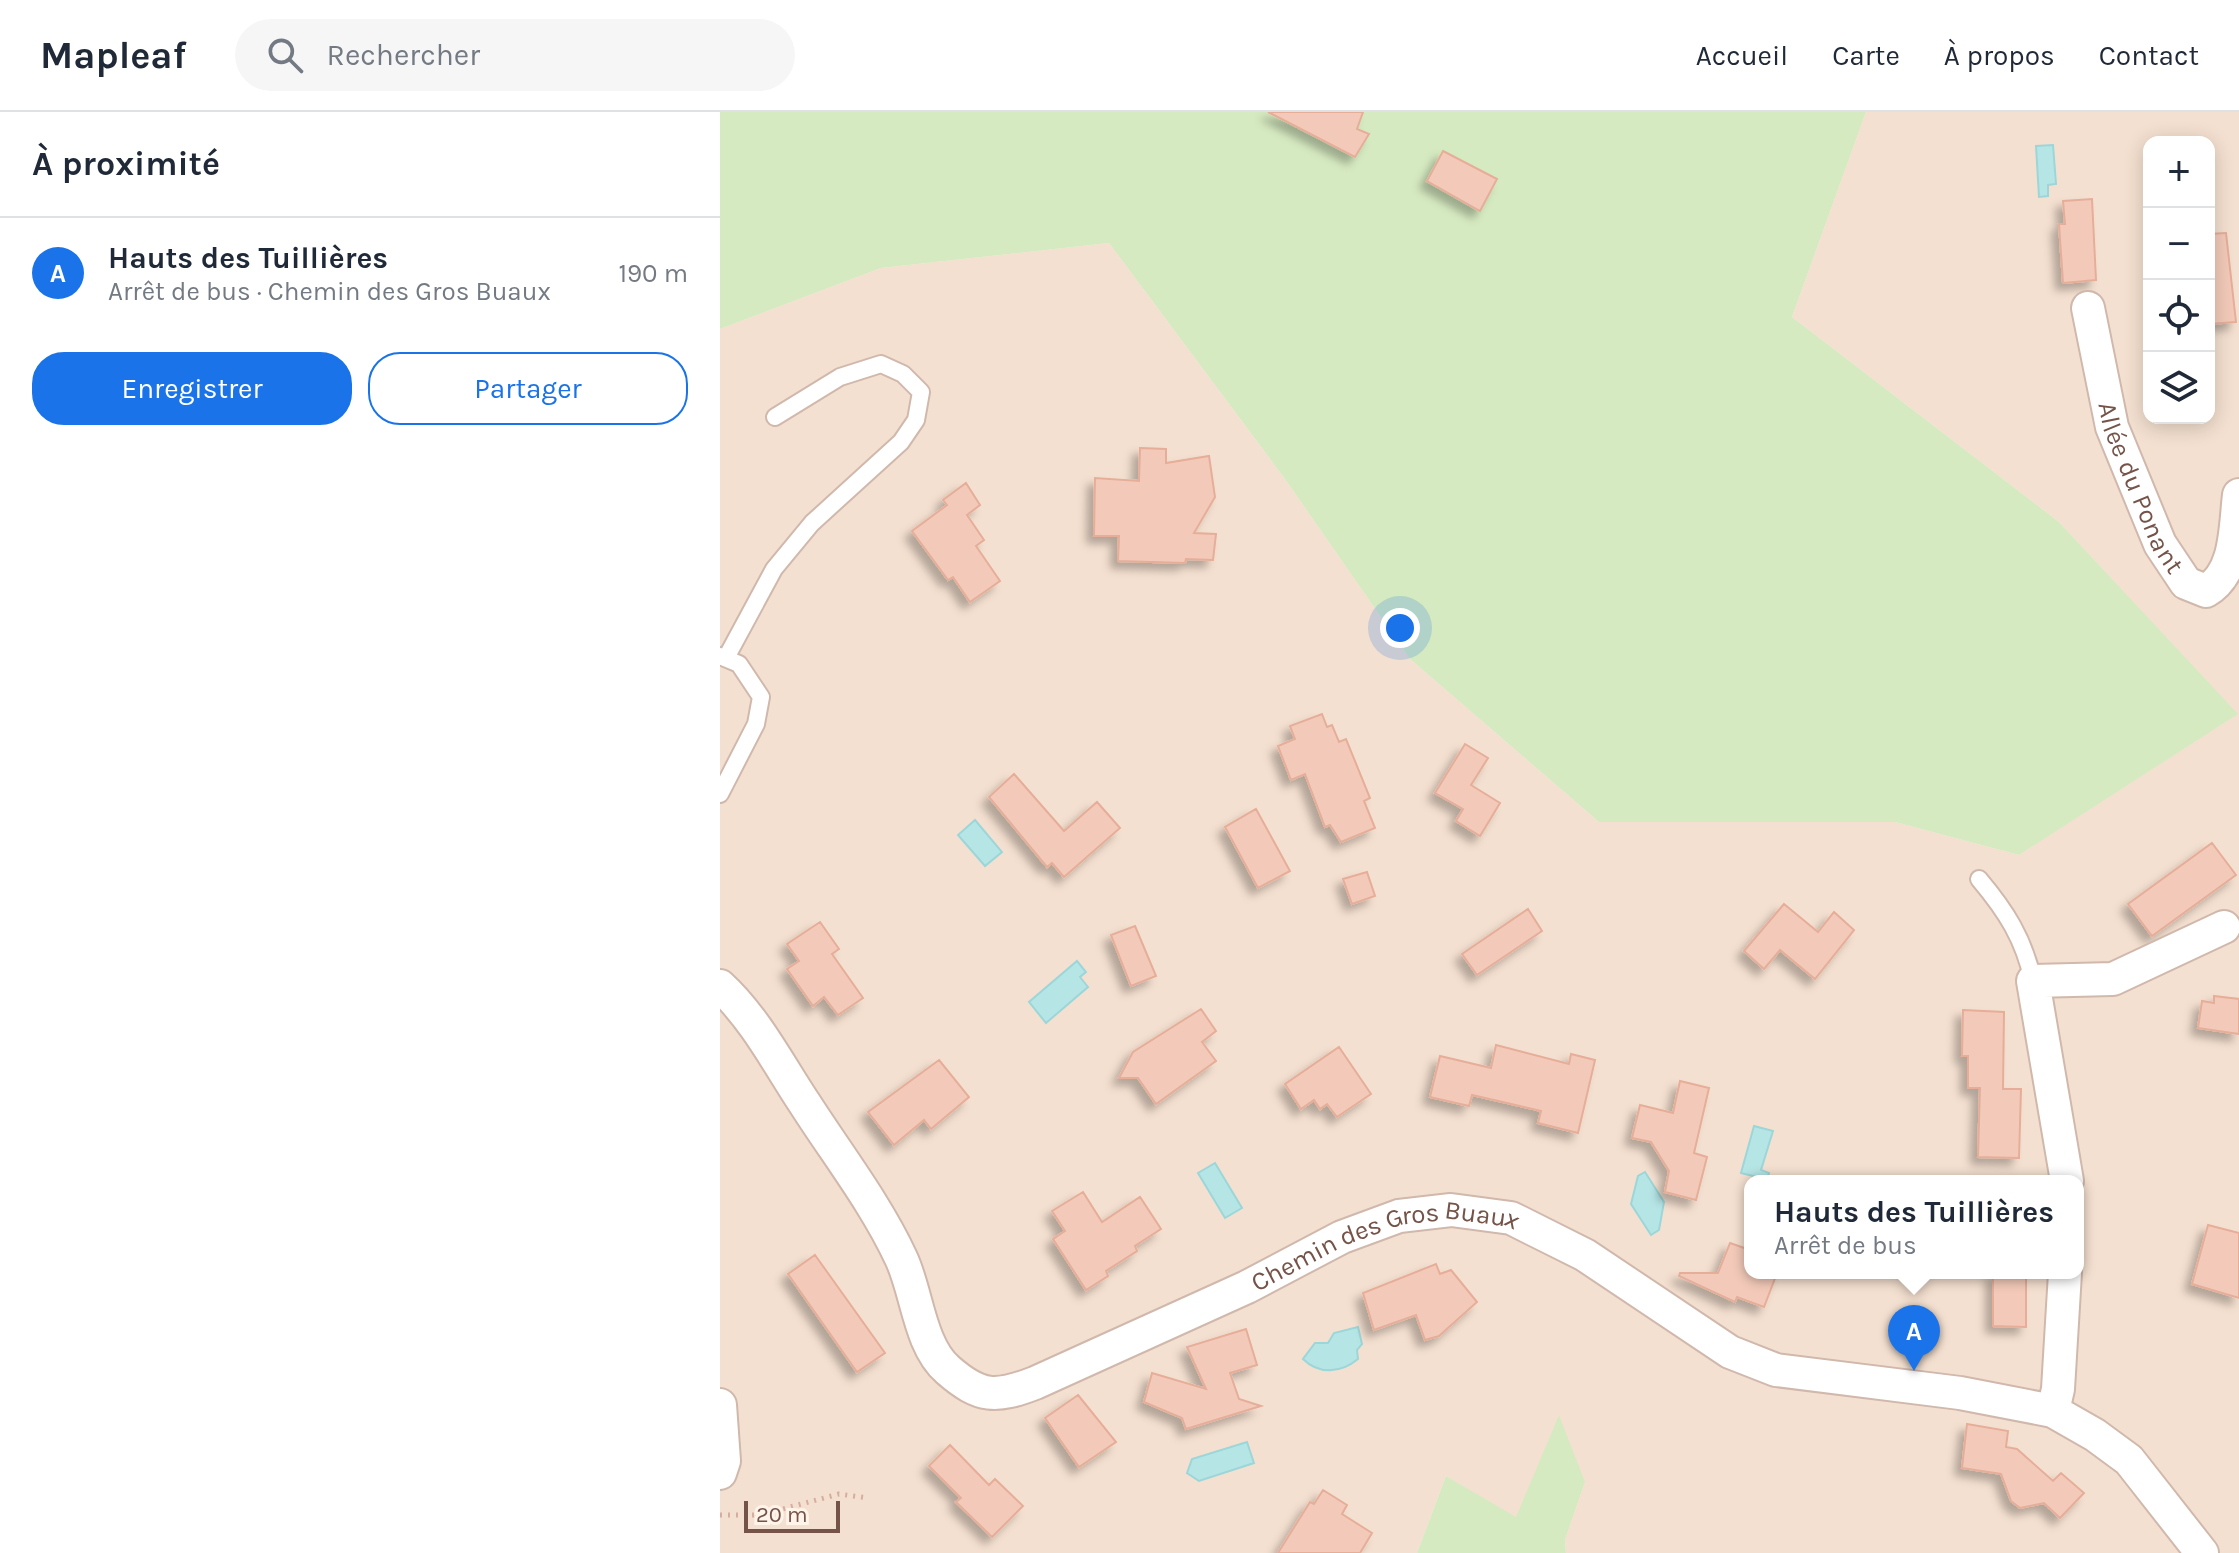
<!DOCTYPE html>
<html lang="fr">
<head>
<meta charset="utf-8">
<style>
  body { margin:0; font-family:Karla,sans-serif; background:#f6f6f7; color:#1f2937 }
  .controls { position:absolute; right:24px; top:24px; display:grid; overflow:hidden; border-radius:16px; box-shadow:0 4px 20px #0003 }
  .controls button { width:72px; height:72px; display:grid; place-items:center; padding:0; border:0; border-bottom:2px solid #e0e1e3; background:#fff; color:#1f2937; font:40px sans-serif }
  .scale { position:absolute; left:24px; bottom:20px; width:96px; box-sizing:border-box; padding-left:8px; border:4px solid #755348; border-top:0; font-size:22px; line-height:28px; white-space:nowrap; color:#755348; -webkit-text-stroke:6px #fff4e9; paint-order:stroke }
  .you { position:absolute; left:680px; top:516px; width:28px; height:28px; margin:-20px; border:6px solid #fff; border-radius:50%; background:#1a73e8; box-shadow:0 0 0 12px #1a73e833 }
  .badge { display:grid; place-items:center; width:52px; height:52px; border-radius:50%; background:#1a73e8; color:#fff; font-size:26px; font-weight:700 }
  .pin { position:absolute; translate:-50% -66px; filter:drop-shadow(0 2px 4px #0008) }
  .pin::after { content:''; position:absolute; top:42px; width:28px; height:24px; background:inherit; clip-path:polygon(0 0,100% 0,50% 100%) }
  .popup { position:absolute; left:1024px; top:1063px; width:340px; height:104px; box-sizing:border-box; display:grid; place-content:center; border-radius:16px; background:#fff; filter:drop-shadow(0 2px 6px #0005); font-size:26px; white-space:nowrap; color:#747a83 }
  .popup b { font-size:30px; color:#1f2937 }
  .popup::after { content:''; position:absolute; left:50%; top:100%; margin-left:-16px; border:16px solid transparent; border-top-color:#fff }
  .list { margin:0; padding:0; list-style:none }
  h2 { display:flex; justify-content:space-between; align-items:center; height:104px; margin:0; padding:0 32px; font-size:34px }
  h2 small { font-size:26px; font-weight:400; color:#747a83 }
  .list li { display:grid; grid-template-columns:52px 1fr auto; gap:24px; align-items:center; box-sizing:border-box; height:112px; padding:0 32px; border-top:2px solid #e0e1e3 }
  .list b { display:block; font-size:30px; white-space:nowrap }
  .list p { margin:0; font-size:26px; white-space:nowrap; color:#747a83 }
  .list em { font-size:26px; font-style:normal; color:#747a83 }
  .actions { display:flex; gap:16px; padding:24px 32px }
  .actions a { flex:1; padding:18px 0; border:2px solid #1a73e8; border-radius:32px; text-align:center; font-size:28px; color:#1a73e8 }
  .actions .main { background:#1a73e8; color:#fff }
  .icon { flex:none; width:44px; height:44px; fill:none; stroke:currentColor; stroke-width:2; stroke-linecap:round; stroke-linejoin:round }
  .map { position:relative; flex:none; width:1519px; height:1441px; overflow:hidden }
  header { display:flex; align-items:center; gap:48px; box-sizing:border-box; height:112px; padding:0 40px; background:#fff; border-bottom:2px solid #e0e1e3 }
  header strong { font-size:38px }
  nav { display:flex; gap:44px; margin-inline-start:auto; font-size:28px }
  .search { width:560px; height:72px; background:#f6f6f7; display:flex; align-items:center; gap:20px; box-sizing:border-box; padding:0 28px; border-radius:44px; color:#747a83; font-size:30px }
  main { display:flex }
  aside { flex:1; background:#fff }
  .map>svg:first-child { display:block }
  .residential { fill:#f4e0d0; fill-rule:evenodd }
  .green { fill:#d6eac1 }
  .water { fill:#b6e5e6; stroke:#9cd6d8; stroke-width:2 }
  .building { fill:#f3cab9; stroke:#e6ae99; stroke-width:2; filter:url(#shadow) }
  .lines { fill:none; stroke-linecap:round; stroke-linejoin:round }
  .lane-casing { stroke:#d0b8ac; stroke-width:20 }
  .street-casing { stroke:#d0b8ac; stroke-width:36 }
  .path { stroke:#d7ad9d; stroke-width:5; stroke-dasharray:2 6; stroke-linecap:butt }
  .lane { stroke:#fff; stroke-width:16 }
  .street { stroke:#fff; stroke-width:32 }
  .labels { text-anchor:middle; stroke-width:8; stroke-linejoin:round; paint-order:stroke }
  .street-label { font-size:26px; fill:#755348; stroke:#fff4e9 }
</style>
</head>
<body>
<header>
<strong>Mapleaf</strong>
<div class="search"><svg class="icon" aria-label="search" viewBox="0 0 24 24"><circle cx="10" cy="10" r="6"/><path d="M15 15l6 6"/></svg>Rechercher</div>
<nav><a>Accueil</a><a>Carte</a><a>À propos</a><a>Contact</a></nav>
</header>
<main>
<aside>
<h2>À proximité<small></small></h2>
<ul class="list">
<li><span class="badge">A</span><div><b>Hauts des Tuillières</b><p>Arrêt de bus · Chemin des Gros Buaux</p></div><em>190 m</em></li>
</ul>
<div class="actions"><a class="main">Enregistrer</a><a>Partager</a></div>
</aside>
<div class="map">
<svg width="1519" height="1441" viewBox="0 0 1519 1441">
  <defs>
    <filter id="shadow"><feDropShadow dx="-7" dy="7" stdDeviation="4" flood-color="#0004"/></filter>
  </defs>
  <rect width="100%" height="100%" fill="#fdefe2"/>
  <!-- residential -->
  <path class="residential" d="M1146 0H1519V1441H846L845 1428 865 1370 795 1406 726 1364 697 1441H0V217L161 156 389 131 565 367 690 547 879 710H1175L1299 743 1517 602 1339 410 1072 205ZM1429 30H1489V306H1429ZM1030 1069H1358V1161H1030Z"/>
  <!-- green -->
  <path class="green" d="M0 0H1146L1072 205 1339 410 1518 602 1299 743 1175 710H879L690 547 565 367 389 131 161 156 0 217Z
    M839 1303 865 1370 845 1428 846 1441H697L726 1364 796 1405Z"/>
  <!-- water -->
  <path class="water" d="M1333 33 1336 72 1328 73V84L1319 85 1316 34Z
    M255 708 282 740 265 754 238 723Z
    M357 849 366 860 360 865 368 875 326 911 309 890Z
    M1034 1014 1053 1019 1041 1058 1049 1061 1046 1069H1032L1033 1064 1021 1061Z
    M495 1051 522 1096 505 1106 478 1061Z
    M925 1060 944 1090 939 1118 931 1123 911 1092 918 1064Z
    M638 1215 642 1232 637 1238 638 1247C621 1261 599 1263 583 1247L595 1231H608L614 1221Z
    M527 1330 534 1351 479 1369 467 1361 472 1347Z"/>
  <!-- building -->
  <path class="building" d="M548 0H643L637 17 649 22 635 45Z
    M723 39 777 67 760 99 707 69Z
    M1372 87 1376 168 1343 171 1339 112H1345L1343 89Z
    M1506 121 1516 210 1489 212V122Z
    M420 336 446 337V351L489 344 495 385 474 421 496 422 493 448 466 447 465 451 398 449 399 424H374L375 366 419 369Z
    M246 371 260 393 247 403 264 428 256 434 280 469 250 490 233 465 228 468 192 419 227 393 223 388Z
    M602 602 607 615 612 613 619 630 626 627 650 686 644 689 655 716 621 730 610 713 605 715 585 662 571 668 558 634 575 627 570 614Z
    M745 632 768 646 751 673 780 691 760 724 736 709 743 697 715 681Z
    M294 662 344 719 377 690 400 716 344 765 332 751 327 755 269 685Z
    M536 697 570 759 538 776 505 715Z
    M1492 731 1516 763 1432 824 1408 792Z
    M647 760 655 784 632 792 623 767Z
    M1064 792 1098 820 1114 800 1134 818 1095 867 1060 838 1044 857 1024 839Z
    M808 797 822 819 757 863 742 842Z
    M100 810 119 837 112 842 143 886 118 903 104 885 93 894 67 857 79 849 67 832Z
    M415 814 436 864 411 874 391 823Z
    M1494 884 1519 887V922L1478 916 1482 889 1494 891Z
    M481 897 496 919 482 930 496 949 436 992 418 966H399L413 940Z
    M1243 898 1284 900 1283 977H1301L1299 1046 1258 1045 1260 976H1248V944H1242Z
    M776 933 849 952 851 942 875 948 858 1021 818 1011 821 999 787 991 752 983 749 994 710 985 720 944 771 956Z
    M619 935 651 982 617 1005 607 992 600 997 594 988 581 997 565 972Z
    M219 948 249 985 211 1017 204 1008 174 1033 148 1000Z
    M960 969 989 976 974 1041 987 1045 976 1088 945 1080 949 1059 931 1030 912 1026 920 993 953 1001Z
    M363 1080 382 1110 420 1085 441 1117 415 1134 417 1139 386 1159 388 1164 366 1178 333 1127 345 1119 332 1099Z
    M1488 1113 1519 1121V1186L1472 1172Z
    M1010 1131 1030 1138V1161H1057L1044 1195 1017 1185 1015 1190 959 1164 960 1161H998Z
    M95 1143 165 1241 137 1260 68 1162Z
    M716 1152 720 1162 731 1158 757 1190 719 1224 705 1228 696 1203 654 1218 643 1181Z
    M1273 1161H1306V1215L1273 1214Z
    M526 1217 537 1253 510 1261 519 1287 541 1294 466 1317 462 1306 424 1290 432 1261 486 1277 467 1235Z
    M358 1283 396 1330 359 1355 325 1306Z
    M1247 1312 1288 1319 1286 1335 1297 1337 1333 1369 1341 1361 1364 1381 1340 1406 1324 1391 1300 1396 1291 1389 1281 1362 1242 1356Z
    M230 1333 269 1373 275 1367 303 1394 272 1425 236 1390 241 1386 209 1354Z
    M603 1378 627 1393 622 1402 652 1421 640 1441H558L590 1390 594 1392Z"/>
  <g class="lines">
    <defs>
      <path id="lane" d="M0 544 19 552 41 585 36 612 0 682
        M6 546 54 457 92 411 181 330 196 308 201 280 183 262 161 252 120 265 55 305
        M1259 767C1286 799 1304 827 1313 869"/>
      <g id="street">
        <path id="s1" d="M1368 196 1392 315 1440 432 1466 471 1486 479C1517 461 1515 416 1519 383"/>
        <path id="s2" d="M0 874C35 906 59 953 85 992 117 1042 156 1092 181 1146 197 1179 199 1233 228 1258 260 1286 276 1286 315 1271L527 1175 622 1125 679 1104 731 1098 791 1106 865 1143 1010 1240 1056 1258 1240 1281 1333 1299 1375 1323 1409 1348 1482 1441"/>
        <path d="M1347 1069 1313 869 1393 867 1504 815"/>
        <path d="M0 1293 4 1349 0 1361"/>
        <path d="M1333 1299 1338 1277 1345 1161"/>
      </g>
    </defs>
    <!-- lane casing -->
    <use href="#lane" class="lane-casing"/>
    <!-- street casing -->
    <use href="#street" class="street-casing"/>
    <!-- path -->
    <path class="path" d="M0 1403H40L119 1382 148 1386"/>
    <!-- lane -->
    <use href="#lane" class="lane"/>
    <!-- street -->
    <use href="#street" class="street"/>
  </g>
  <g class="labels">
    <!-- street labels -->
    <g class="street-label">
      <text dy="9" stroke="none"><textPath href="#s1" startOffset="188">Allée du Ponant</textPath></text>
      <text dy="9" stroke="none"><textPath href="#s2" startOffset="926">Chemin des Gros Buaux</textPath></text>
    </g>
  </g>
</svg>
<div class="controls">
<button>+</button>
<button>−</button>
<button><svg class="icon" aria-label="locate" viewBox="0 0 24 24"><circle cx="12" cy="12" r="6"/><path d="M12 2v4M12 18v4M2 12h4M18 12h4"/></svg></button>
<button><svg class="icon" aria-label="layers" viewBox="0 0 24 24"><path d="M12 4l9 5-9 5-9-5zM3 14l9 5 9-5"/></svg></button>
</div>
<div class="scale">20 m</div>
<div class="you"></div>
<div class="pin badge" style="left:1194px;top:1259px">A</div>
<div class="popup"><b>Hauts des Tuillières</b>Arrêt de bus</div>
</div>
</main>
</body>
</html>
